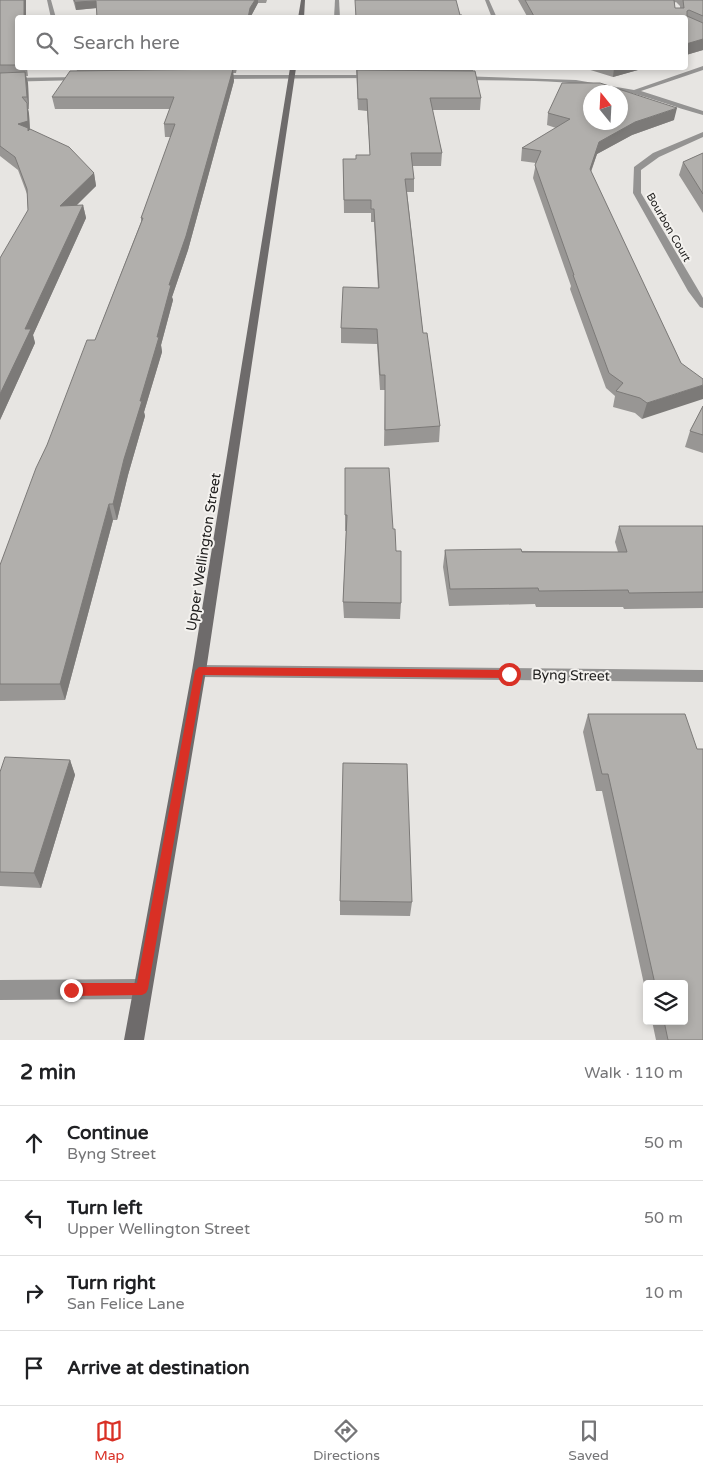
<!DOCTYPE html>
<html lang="en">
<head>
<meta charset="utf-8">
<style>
  body { margin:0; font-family:"Varela Round",sans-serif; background:#f2f2f2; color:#202124 }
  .controls { position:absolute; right:15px; bottom:15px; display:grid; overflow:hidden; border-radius:5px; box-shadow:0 2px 8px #0003 }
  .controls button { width:45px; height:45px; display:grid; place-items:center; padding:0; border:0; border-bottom:1px solid #e0e0e0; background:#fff; color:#202124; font:25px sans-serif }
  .compass { position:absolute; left:583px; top:85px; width:45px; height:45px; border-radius:50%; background:#fff; box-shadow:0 2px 8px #0003; rotate:342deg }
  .stop { position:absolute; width:15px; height:15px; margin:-11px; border:4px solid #d93025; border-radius:50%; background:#fff }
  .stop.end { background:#d93025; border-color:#fff; box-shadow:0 1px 5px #0008 }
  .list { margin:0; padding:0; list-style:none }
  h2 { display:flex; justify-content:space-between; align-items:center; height:65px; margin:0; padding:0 20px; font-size:21px }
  h2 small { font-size:16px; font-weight:400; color:#757577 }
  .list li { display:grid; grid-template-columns:32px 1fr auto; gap:15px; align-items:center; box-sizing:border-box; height:75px; padding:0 20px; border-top:1px solid #e0e0e0 }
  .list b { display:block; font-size:19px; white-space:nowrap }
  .list p { margin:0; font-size:16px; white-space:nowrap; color:#757577 }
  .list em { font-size:16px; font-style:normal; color:#757577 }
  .icon { flex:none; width:28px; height:28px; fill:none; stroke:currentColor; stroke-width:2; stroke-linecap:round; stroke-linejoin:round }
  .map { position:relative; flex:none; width:703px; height:1040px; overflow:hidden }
  .search { position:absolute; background:#fff; box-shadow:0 2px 8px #0003; left:15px; right:15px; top:15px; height:55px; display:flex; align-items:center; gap:12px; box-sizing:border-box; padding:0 18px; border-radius:5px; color:#757577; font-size:19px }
  .sheet { height:365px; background:#fff }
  nav { display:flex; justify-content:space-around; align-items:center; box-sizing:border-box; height:70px; border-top:1px solid #e0e0e0; background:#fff; font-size:14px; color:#757577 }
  nav a { display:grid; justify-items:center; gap:2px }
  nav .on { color:#d93025 }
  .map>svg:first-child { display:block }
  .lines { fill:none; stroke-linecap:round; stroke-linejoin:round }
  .service { fill:#949392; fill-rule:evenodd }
  .minor { fill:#949392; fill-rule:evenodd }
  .secondary { fill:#6e6b6b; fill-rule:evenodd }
  .wall { fill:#989694; fill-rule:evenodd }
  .shaded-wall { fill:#7c7a78 }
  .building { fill:#b1afac; stroke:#7c7a78; fill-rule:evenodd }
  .route { fill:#d93025 }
  .labels { text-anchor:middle; stroke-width:4; stroke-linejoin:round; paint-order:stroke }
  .far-street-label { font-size:11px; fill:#21201f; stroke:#f4f2ef }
  .street-label { font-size:14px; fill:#21201f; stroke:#f4f2ef }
</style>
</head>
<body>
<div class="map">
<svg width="703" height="1040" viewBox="0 0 703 1040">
  <rect width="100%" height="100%" fill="#e7e5e2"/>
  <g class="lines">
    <!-- service -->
    <path class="service" d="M335 0H339L340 18H334Z"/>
    <!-- minor -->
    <path class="minor" d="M47 0H51L56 18H51Z
      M485 0H489L497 18H492Z
      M703 66V70L641 91 703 111V115C673 107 645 95 614 89 563 79 511 81 460 80L457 78 460 76 576 80 634 90Z
      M372 75 374 78 217 79 214 77 217 75Z
      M84 77 82 80 0 82V78Z
      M703 132V137L659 157 641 170V193L703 298V308L700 307 688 291 633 193 634 167 653 153Z
      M199 665 703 670V682L199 677 194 675 192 671 194 667Z
      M142 979 149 982 152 989 149 996 142 999 0 1000V980Z"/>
    <!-- secondary -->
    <path class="secondary" d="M301 0H305L304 18H298Z
      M290 68H296L206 671 144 1040H124L192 671Z"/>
  </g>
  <!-- wall -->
  <path class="wall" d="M0 0H26V18H18V68H27L28 76H26L28 83 29 109H28L29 114 30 129 94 173 96 186 76 205H83L86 218 33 335 35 343 0 420 28 210 27 194 18 170 0 156Z
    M73 0H267L266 3H258L251 16 96 8 76 10Z
    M518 0H703V50L686 55V18H528ZM676 2 680 6V8H675L674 3Z
    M76 68H237L236 73H233L234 81 188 250 172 297 173 300 161 345 162 352 144 412 145 416 128 475 117 520H113L65 700 0 701V565L47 445 95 340 141 222V218L171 137H165L164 124 170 109H55L52 97 77 71Z
    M356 68H473V71L481 98 480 110H432L442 153 441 166H412L414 179V192H407L423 333 440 426 439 442 384 446 385 390H380L377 344 341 343V328L378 288 374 222H371V213H344L343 159H356L370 155 367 111 358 110Z
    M584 68H645L613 77Z
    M548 113 674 120 632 135 597 154 591 172 681 363 642 419 635 413 613 407 615 396 606 388 570 289 571 286 533 178 536 163 521 161 522 148 556 128 547 125Z
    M703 153V213L679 175 683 162Z
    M703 406V453L685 447 690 431Z
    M345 468 393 529 401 603 400 619 344 618 343 602 346 531H345Z
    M619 526H703V608L624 609 623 607H536L535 604 449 606 443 567 445 550 618 552 615 542Z
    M588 714 697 749 703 1040H656L652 1021H684V984H647V998L602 791H596L583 732Z
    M70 760 75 775 41 888 0 886V772Z
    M340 901 412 902 410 916 340 915Z"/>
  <!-- shaded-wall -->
  <path class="shaded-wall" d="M24 0H26V18H24Z
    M255 0H258V3L250 18H248L250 8Z
    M96 1 97 8 76 10 75 2Z
    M703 39V50L686 55V44Z
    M614 68H645L613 77Z
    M233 69 234 81 188 250 172 297 173 300 161 345 162 352 144 412 145 416 128 475 117 520 113 504 124 459 140 401 169 285Z
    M25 72 28 83 29 109 27 97Z
    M27 103 29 114 30 133 18 124Z
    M677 108 674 120 632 135 597 154 587 182 590 169 599 142 635 122Z
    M94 173 96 186 63 219 60 206Z
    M83 205 86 218 33 335 35 343 0 420V394L25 329Z
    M703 385V399L642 419 647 403Z
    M109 504 113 520 65 700 60 684Z
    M70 760 75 775 41 888 34 873Z"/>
  <!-- building -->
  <path class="building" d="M0 0H24V18H18V65H0Z
    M74 0H255L250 8 248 18H97L96 1 75 2Z
    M355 0H456L460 15H462V18H356Z
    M525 0H674L675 8H684L683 0H703V16L689 10 687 11V16L703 23V39L686 44V18H535Z
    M233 69 186 236 169 285H171L157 337H159L140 401H142L124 459 113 504H109L60 684H0V565L36 468 47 445 87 340H95L143 218H141L175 124H164L174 97H52L70 71Z
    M357 70 475 71 481 98H430L442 153H411L414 179H405L423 333H427L440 426 385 430V375H380L377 329 341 328 343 287 379 288 374 209H371V200H344L343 159H356V155H370L367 99H358Z
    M25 72 27 97H22L27 103 28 121 18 124 28 128V131L30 129 69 147 94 173 60 206 83 205 25 329H31L0 394V258L28 210 27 189 15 157 0 146V73Z
    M562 83H600L677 108 635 122 599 142 590 169 681 363 703 379V385L647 403 640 398 616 391 623 383 609 373 573 275H574L535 165 541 151 522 148 570 119 548 113ZM590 92H620V122H590Z
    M703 153V194L683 162Z
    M703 406V435L690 431Z
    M345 468H389L393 529H395L396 551H401V603L343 602 347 515H345Z
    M619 526H703V592L629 593 628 590 539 591 538 588 450 589 445 550 521 549 522 552H627Z
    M588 714H685L697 749H703V1040H668L664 1021H684V984H655L608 774H602Z
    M5 757 70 760 34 873 0 872V772Z
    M343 763 407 764 412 902 340 901Z"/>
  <!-- route -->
  <path class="route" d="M199 667 509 670 514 674 509 678 203 675 148 989 146 993 142 995 71 996 66 994 65 990 66 985 71 983H137L195 671Z"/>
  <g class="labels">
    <!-- far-street labels -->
    <g class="far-street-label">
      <text transform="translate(669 227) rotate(60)" y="4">Bourbon Court</text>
    </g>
    <!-- street labels -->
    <g class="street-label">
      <text transform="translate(203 552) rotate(-81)" y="5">Upper Wellington Street</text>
      <text transform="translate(571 675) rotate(1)" y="5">Byng Street</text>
    </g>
  </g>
</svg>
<div class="controls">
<button><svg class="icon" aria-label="layers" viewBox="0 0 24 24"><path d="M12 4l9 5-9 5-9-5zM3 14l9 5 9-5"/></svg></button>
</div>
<svg class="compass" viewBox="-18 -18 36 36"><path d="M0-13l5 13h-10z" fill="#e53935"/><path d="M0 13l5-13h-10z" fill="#757577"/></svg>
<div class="stop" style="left:509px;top:674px"></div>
<div class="stop end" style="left:71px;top:990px"></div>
<div class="search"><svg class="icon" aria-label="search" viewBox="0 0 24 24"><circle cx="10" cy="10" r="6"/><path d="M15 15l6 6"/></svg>Search here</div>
</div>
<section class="sheet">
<h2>2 min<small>Walk · 110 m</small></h2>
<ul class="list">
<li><svg class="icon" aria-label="ahead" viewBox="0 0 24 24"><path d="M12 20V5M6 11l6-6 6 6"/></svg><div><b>Continue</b><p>Byng Street</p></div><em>50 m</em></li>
<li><svg class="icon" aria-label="left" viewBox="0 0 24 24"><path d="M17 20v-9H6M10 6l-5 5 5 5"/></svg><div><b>Turn left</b><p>Upper Wellington Street</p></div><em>50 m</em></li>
<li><svg class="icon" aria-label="right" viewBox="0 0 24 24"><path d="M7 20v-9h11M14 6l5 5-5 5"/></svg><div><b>Turn right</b><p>San Felice Lane</p></div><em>10 m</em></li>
<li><svg class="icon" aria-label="arrive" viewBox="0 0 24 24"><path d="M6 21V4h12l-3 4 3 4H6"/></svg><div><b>Arrive at destination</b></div></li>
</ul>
</section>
<nav>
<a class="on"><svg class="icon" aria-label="map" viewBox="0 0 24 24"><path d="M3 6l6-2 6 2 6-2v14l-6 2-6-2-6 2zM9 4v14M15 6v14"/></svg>Map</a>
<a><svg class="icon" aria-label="directions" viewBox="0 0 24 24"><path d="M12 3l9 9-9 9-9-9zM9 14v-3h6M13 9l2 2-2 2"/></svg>Directions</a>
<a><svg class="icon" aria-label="saved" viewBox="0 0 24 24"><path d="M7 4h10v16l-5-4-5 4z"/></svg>Saved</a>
</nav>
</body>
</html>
